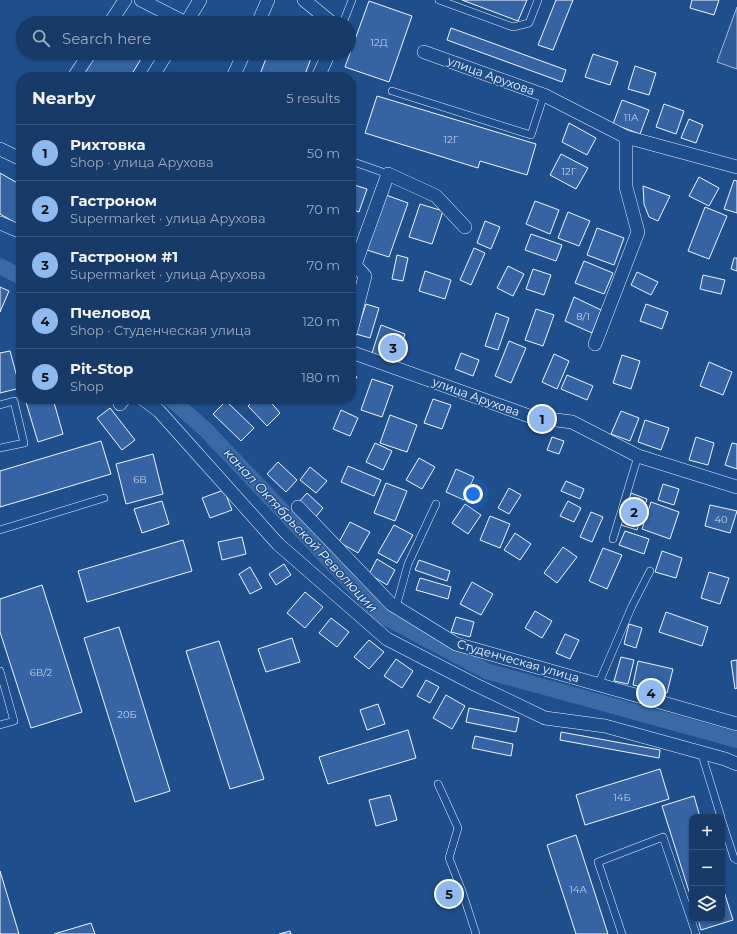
<!DOCTYPE html>
<html lang="en">
<head>
<meta charset="utf-8">
<style>
  body { margin:0; font-family:Montserrat,sans-serif; background:#20416f; color:#f1f3f6 }
  .controls { position:absolute; right:12px; bottom:12px; display:grid; overflow:hidden; border-radius:8px; box-shadow:0 1px 3px #0004 }
  .controls button { width:36px; height:36px; display:grid; place-items:center; padding:0; border:0; border-bottom:1px solid #36547d; background:#173a69; color:#f1f3f6; font:20px sans-serif }
  .you { position:absolute; left:473px; top:494px; width:14px; height:14px; margin:-10px; border:3px solid #fff; border-radius:50%; background:#1a73e8; box-shadow:0 0 0 6px #1a73e833 }
  .badge { display:grid; place-items:center; width:26px; height:26px; border-radius:50%; background:#90b9f0; color:#111; font-size:13px; font-weight:700 }
  .pin { position:absolute; translate:-50% -50%; border:2px solid #fff; box-shadow:0 1px 4px #0006 }
  .list { margin:0; padding:0; list-style:none }
  h2 { display:flex; justify-content:space-between; align-items:center; height:52px; margin:0; padding:0 16px; font-size:17px }
  h2 small { font-size:13px; font-weight:400; color:#9eadc0 }
  .list li { display:grid; grid-template-columns:26px 1fr auto; gap:12px; align-items:center; box-sizing:border-box; height:56px; padding:0 16px; border-top:1px solid #36547d }
  .list b { display:block; font-size:15px; white-space:nowrap }
  .list p { margin:0; font-size:13px; white-space:nowrap; color:#9eadc0 }
  .list em { font-size:13px; font-style:normal; color:#9eadc0 }
  .icon { flex:none; width:22px; height:22px; fill:none; stroke:currentColor; stroke-width:2; stroke-linecap:round; stroke-linejoin:round }
  .map { position:relative; flex:none; width:737px; height:934px; overflow:hidden }
  .search { position:absolute; background:#173a69; box-shadow:0 1px 3px #0004; left:16px; top:16px; width:340px; height:44px; display:flex; align-items:center; gap:10px; box-sizing:border-box; padding:0 14px; border-radius:22px; color:#9eadc0; font-size:15px }
  .panel { position:absolute; background:#173a69; box-shadow:0 1px 3px #0004; left:16px; top:72px; width:340px; height:332px; border-radius:16px }
  .map>svg:first-child { display:block }
  .parking { fill:#305b95; stroke:#a8bbd7 }
  .lines { fill:none; stroke-linecap:round; stroke-linejoin:round }
  .canal { stroke:#3b69a3; stroke-width:16 }
  .building { fill:#3563a3; stroke:#f2f6ff }
  .lane-casing { stroke:#f2f6ff; stroke-width:8 }
  .street-casing { stroke:#f2f6ff; stroke-width:14 }
  .lane { stroke:#1f4e8c; stroke-width:7 }
  .street { stroke:#1f4e8c; stroke-width:13 }
  .labels { text-anchor:middle; stroke-width:3; stroke-linejoin:round; paint-order:stroke }
  .number-label { font-size:10px; fill:#c3d1e8 }
  .street-label { font-size:12px; fill:#f2f6ff; stroke:#1f4e8c }
  .water-label { font-size:13px; font-style:italic; fill:#f2f6ff; stroke:#1f4e8c }
</style>
</head>
<body>
<div class="map">
<svg width="737" height="934" viewBox="0 0 737 934">
  <rect width="100%" height="100%" fill="#1f4e8c"/>
  <!-- parking -->
  <path class="parking" d="M737 7V69L717 62Z"/>
  <g class="lines">
    <!-- canal -->
    <path class="canal" d="M0 266 21 277
      M171 399 206 430 381 615 486 671 737 740"/>
  </g>
  <!-- building -->
  <path class="building" d="M462 0H527L518 21Z
    M556 0H573L553 50 538 45Z
    M692 0H719L714 15 690 8Z
    M369 1 412 16 389 82 345 67Z
    M282 19 293 23H280Z
    M451 28 566 70 562 82 447 40Z
    M97 53H131L141 59 130 77H82Z
    M268 53H313L304 77H259Z
    M593 54 618 62 610 85 585 77Z
    M635 66 656 73 649 95 628 89Z
    M377 96 536 144 527 175 480 161 478 168 365 133Z
    M622 100 649 110 640 134 613 124Z
    M664 104 684 111 676 134 656 127Z
    M689 119 703 125 696 143 681 138Z
    M569 123 596 138 587 155 562 142Z
    M561 154 588 168 576 189 550 175Z
    M0 173 21 185V226L0 214Z
    M699 177 719 188 709 206 689 196Z
    M734 180 737 181V213L724 209Z
    M351 184 367 189 359 212 351 209Z
    M643 186 670 196 658 221 649 217 644 204Z
    M386 195 408 203 389 257 367 250Z
    M535 201 559 210 550 234 526 224Z
    M420 204 443 211 432 244 409 237Z
    M705 207 727 216 709 259 688 251Z
    M568 212 590 221 579 246 558 238Z
    M485 221 500 227 491 249 477 243Z
    M597 228 624 238 614 265 587 255Z
    M531 234 562 245 556 261 525 250Z
    M474 248 485 253 471 285 460 280Z
    M397 255 408 258 403 281 392 279Z
    M734 258H737V271L731 269Z
    M584 261 613 273 604 294 575 283Z
    M508 266 524 274 513 296 497 288Z
    M533 269 551 275 544 295 526 289Z
    M425 271 451 280 445 299 419 291Z
    M637 272 658 282 651 295 631 285Z
    M703 275 725 280 721 294 700 289Z
    M0 287 9 291 0 312Z
    M574 297 601 310 592 333 565 321Z
    M366 304 379 308 370 338 356 334Z
    M646 304 668 312 662 329 640 321Z
    M536 309 554 315 543 346 525 340Z
    M496 313 509 318 498 350 485 346Z
    M381 325 405 334 395 364 371 356Z
    M509 341 526 348 511 383 495 376Z
    M10 351 20 388 0 393V353Z
    M461 353 479 360 473 376 455 369Z
    M554 354 569 361 557 389 542 382Z
    M622 355 640 361 631 389 613 383Z
    M709 362 732 372 723 395 700 386Z
    M351 372 357 377 351 386Z
    M567 375 593 386 587 400 561 389Z
    M372 379 393 386 382 417 361 410Z
    M25 399H53L63 434 38 442Z
    M255 399H268L280 413 267 426 248 406Z
    M433 399 451 405 442 429 424 423Z
    M226 401 254 428 241 441 213 414Z
    M110 408 135 440 122 450 97 418Z
    M341 410 358 418 350 436 333 429Z
    M621 411 639 418 630 441 611 434Z
    M390 415 417 425 407 452 380 443Z
    M645 420 669 428 661 450 638 442Z
    M552 437 564 441 559 454 547 450Z
    M696 437 714 443 708 465 689 460Z
    M101 441 111 474 0 507V471Z
    M375 443 392 451 383 470 366 462Z
    M732 443 737 444V469L725 465Z
    M153 454 163 494 126 504 116 464Z
    M419 458 435 467 422 489 406 480Z
    M278 462 297 480 286 492 267 474Z
    M348 466 381 480 374 496 341 482Z
    M310 467 327 481 316 493 300 480Z
    M456 469 474 477 464 500 446 492Z
    M566 481 584 489 580 499 561 491Z
    M386 483 407 491 395 521 374 513Z
    M663 484 679 489 674 505 658 500Z
    M509 488 521 495 509 514 498 508Z
    M224 490 232 510 210 518 202 498Z
    M307 493 323 508 314 519 297 504Z
    M631 493 647 499 637 530 621 525Z
    M162 501 169 524 142 533 134 509Z
    M568 501 581 508 574 522 560 516Z
    M651 502 679 512 670 539 642 529Z
    M465 504 481 515 468 534 452 523Z
    M710 505 737 511 730 533 705 526Z
    M591 512 603 517 592 542 580 537Z
    M490 516 510 524 500 548 480 540Z
    M350 522 370 532 358 553 339 542Z
    M394 525 413 535 397 563 378 553Z
    M625 531 649 539 644 554 619 545Z
    M515 533 531 544 520 560 504 550Z
    M242 537 246 554 222 560 218 542Z
    M183 540 192 571 87 602 78 571Z
    M563 547 577 557 557 583 544 573Z
    M603 548 622 555 607 589 589 581Z
    M662 551 682 558 676 578 655 572Z
    M377 559 395 570 387 585 369 574Z
    M419 560 450 571 447 581 415 570Z
    M284 564 291 575 276 585 269 574Z
    M250 567 262 588 250 594 239 574Z
    M709 572 729 578 720 604 701 598Z
    M420 578 451 587 448 599 416 590Z
    M472 582 493 594 481 615 460 604Z
    M42 585 82 712 31 728 0 632V599Z
    M305 592 323 607 305 628 287 613Z
    M535 611 552 621 542 638 525 628Z
    M666 612 708 627 702 646 659 632Z
    M456 617 474 622 470 637 451 632Z
    M331 618 349 632 337 647 319 633Z
    M629 624 642 628 636 648 624 644Z
    M119 627 170 791 135 802 84 638Z
    M565 634 579 640 570 659 556 653Z
    M292 638 300 662 266 672 258 649Z
    M369 640 384 652 369 669 354 657Z
    M219 641 264 779 230 789 186 651Z
    M621 657 634 660 628 684 614 681Z
    M396 659 413 671 402 688 384 676Z
    M737 660V688L735 689 731 661Z
    M638 661 673 669 667 693 633 685Z
    M426 680 439 687 430 703 417 696Z
    M446 695 465 706 452 729 433 718Z
    M378 704 385 724 367 730 360 710Z
    M469 708 519 718 516 732 466 722Z
    M408 730 416 758 328 784 319 757Z
    M561 732 660 750 659 758 560 740Z
    M475 736 513 744 511 756 472 748Z
    M660 769 669 799 585 825 576 795Z
    M390 795 397 820 376 826 369 800Z
    M694 796 700 817H692V901L662 806Z
    M576 835 608 934H576L547 845Z
    M0 871 19 934H0Z
    M722 885 733 920 701 930 698 919H722Z
    M91 923 95 934H54Z
    M290 931 291 934H279Z"/>
  <g class="lines">
    <defs>
      <path id="lane" d="M439 0 513 27 529 23 538 0
        M343 23 352 0
        M392 91 531 135 544 95
        M351 161 388 174
        M0 405 14 401 24 443 0 448
        M0 530 104 498
        M613 539 638 456
        M396 607 408 564 436 504
        M0 671 14 721 0 725
        M598 685 632 606 650 571
        M701 752 721 817
        M438 784 458 828 449 858 462 891 476 934
        M722 821 734 858 737 860
        M622 934 598 862 663 837 696 934"/>
      <path id="street" d="M141 0 186 23
        M304 0 332 23
        M110 23 125 0
        M186 23 200 0
        M258 23 268 0
        M424 52 544 95 626 137 737 167
        M74 77 90 53
        M152 77 167 53
        M233 77 244 53
        M318 77 329 53
        M0 149 21 159
        M0 223 21 232
        M351 264 355 265 365 276 351 331
        M355 265 388 174 436 196 465 227
        M595 344 638 232 626 187V137
        M351 352 532 417 572 422 638 456 737 487
        M143 399 159 411 278 544 387 639 476 685 545 718 605 726 725 759 737 764
        M120 404 124 399
        M298 507 391 604 456 644 737 724"/>
    </defs>
    <!-- lane casing -->
    <use href="#lane" class="lane-casing"/>
    <!-- street casing -->
    <use href="#street" class="street-casing"/>
    <!-- lane -->
    <use href="#lane" class="lane"/>
    <!-- street -->
    <use href="#street" class="street"/>
  </g>
  <g class="labels">
    <!-- number labels -->
    <g class="number-label">
      <text x="379" y="46">12Д</text>
      <text x="631" y="121">11А</text>
      <text x="451" y="143">12Г</text>
      <text x="569" y="175">12Г</text>
      <text x="583" y="320">8/1</text>
      <text x="140" y="483">6В</text>
      <text x="721" y="523">40</text>
      <text x="41" y="676">6В/2</text>
      <text x="127" y="718">20Б</text>
      <text x="622" y="801">14Б</text>
      <text x="578" y="893">14А</text>
    </g>
    <!-- street labels -->
    <g class="street-label">
      <text transform="translate(491 76) rotate(20)" y="4">улица Арухова</text>
      <text transform="translate(476 397) rotate(20)" y="4">улица Арухова</text>
      <text transform="translate(518 661) rotate(16)" y="4">Студенческая улица</text>
    </g>
    <!-- water labels -->
    <g class="water-label">
      <text transform="translate(301 530) rotate(47)" y="5">канал Октябрьской Революции</text>
    </g>
  </g>
</svg>
<div class="controls">
<button>+</button>
<button>−</button>
<button><svg class="icon" aria-label="layers" viewBox="0 0 24 24"><path d="M12 4l9 5-9 5-9-5zM3 14l9 5 9-5"/></svg></button>
</div>
<div class="you"></div>
<div class="pin badge" style="left:542px;top:419px">1</div>
<div class="pin badge" style="left:634px;top:512px">2</div>
<div class="pin badge" style="left:393px;top:348px">3</div>
<div class="pin badge" style="left:651px;top:693px">4</div>
<div class="pin badge" style="left:449px;top:894px">5</div>
<div class="search"><svg class="icon" aria-label="search" viewBox="0 0 24 24"><circle cx="10" cy="10" r="6"/><path d="M15 15l6 6"/></svg>Search here</div>
<section class="panel">
<h2>Nearby<small>5 results</small></h2>
<ul class="list">
<li><span class="badge">1</span><div><b>Рихтовка</b><p>Shop · улица Арухова</p></div><em>50 m</em></li>
<li><span class="badge">2</span><div><b>Гастроном</b><p>Supermarket · улица Арухова</p></div><em>70 m</em></li>
<li><span class="badge">3</span><div><b>Гастроном #1</b><p>Supermarket · улица Арухова</p></div><em>70 m</em></li>
<li><span class="badge">4</span><div><b>Пчеловод</b><p>Shop · Студенческая улица</p></div><em>120 m</em></li>
<li><span class="badge">5</span><div><b>Pit-Stop</b><p>Shop</p></div><em>180 m</em></li>
</ul>
</section>
</div>
</body>
</html>
